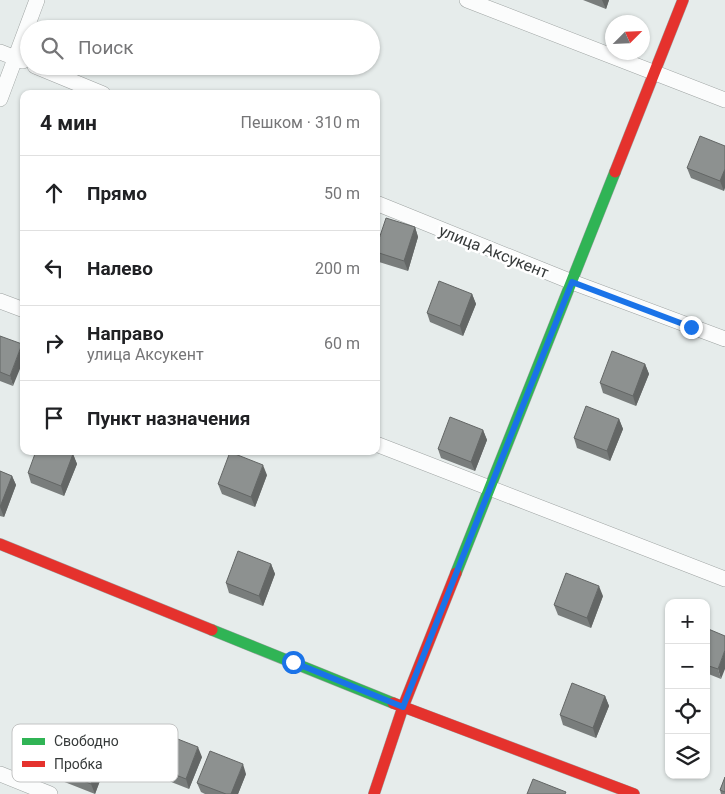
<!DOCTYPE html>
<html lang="ru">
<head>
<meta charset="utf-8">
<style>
  body { margin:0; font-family:Roboto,sans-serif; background:#f6f6f6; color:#202124 }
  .controls { position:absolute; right:15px; bottom:15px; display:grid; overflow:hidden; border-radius:10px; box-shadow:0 1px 4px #0004 }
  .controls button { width:45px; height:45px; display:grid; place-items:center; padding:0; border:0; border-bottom:1px solid #e0e0e0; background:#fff; color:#202124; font:25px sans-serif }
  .compass { position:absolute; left:605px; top:15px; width:45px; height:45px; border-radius:50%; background:#fff; box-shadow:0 1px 4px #0004; rotate:66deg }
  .stop { position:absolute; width:15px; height:15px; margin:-11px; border:4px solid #1a73e8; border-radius:50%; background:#fff }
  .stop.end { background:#1a73e8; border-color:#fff; box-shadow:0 1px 5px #0008 }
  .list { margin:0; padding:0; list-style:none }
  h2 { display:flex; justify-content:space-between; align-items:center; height:65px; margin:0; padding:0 20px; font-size:21px }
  h2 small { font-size:16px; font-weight:400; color:#757577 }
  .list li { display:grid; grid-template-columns:32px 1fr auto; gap:15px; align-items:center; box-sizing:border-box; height:75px; padding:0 20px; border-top:1px solid #e0e0e0 }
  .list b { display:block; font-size:19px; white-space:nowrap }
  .list p { margin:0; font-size:16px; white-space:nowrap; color:#757577 }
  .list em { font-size:16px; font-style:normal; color:#757577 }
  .icon { flex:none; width:28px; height:28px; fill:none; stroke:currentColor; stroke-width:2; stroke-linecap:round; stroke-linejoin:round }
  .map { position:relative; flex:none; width:725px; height:794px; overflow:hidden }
  .search { position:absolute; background:#fff; box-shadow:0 1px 4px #0004; left:20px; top:20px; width:360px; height:55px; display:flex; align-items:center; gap:12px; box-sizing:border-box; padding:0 18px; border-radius:28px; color:#757577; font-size:19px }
  .panel { position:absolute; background:#fff; box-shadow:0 1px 4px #0004; left:20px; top:90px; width:360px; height:365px; border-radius:10px }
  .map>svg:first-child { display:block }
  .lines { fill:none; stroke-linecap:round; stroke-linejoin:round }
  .street-casing { stroke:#9ea3a2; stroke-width:16 }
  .fast-casing { stroke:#9ea3a2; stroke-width:12 }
  .jam-casing { stroke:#9ea3a2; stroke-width:12 }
  .street { stroke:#fbfcfc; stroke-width:15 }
  .fast { stroke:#30b455; stroke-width:11 }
  .jam { stroke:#e5322d; stroke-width:11 }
  .wall { fill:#797d7c }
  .shaded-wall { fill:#636665 }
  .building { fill:#8d9190; stroke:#636665 }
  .route { stroke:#1a73e8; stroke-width:6 }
  .labels { text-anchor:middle; stroke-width:5; stroke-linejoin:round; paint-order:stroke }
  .street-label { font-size:16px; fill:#363a3a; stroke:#fff }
  .key { fill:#fff; stroke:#c3c4c4; stroke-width:1 }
  .key-label { font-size:14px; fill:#363a3a }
</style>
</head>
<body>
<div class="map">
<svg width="725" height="794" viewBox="0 0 725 794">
  <rect width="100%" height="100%" fill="#e6eceb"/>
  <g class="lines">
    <defs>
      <path id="street" d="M467 0 725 100
        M0 52 23 61
        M35 66 103 94
        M0 99 37 0
        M376 203 572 282 725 339
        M0 301 24 310
        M376 444 725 579
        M0 774 50 794"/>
      <path id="fast" d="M456 573 615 172
        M212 630 393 703"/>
      <path id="jam" d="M615 172 683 0
        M0 544 212 630
        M393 703 634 794
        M374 794 403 707 456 573"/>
    </defs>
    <!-- street casing -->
    <use href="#street" class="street-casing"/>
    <!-- fast casing -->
    <use href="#fast" class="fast-casing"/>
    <!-- jam casing -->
    <use href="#jam" class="jam-casing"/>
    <!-- street -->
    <use href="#street" class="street"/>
    <!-- fast -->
    <use href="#fast" class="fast"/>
    <!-- jam -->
    <use href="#jam" class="jam"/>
  </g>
  <!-- wall -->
  <path class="wall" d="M583 0H609L606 9Z
    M725 146 724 191 691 178 687 168Z
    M415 227 418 237 408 271 379 262 376 255V248Z
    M472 294 476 304 463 336 430 322 427 313Z
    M0 336 13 386 0 381Z
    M645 364 649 374 636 406 603 393 600 383Z
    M619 419 623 429 610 461 577 448 574 438Z
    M483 430 487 440 475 471 441 458 438 449Z
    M73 454 77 464 64 496 31 483 28 473Z
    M0 471 12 476 16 485 4 517 0 516Z
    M267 475 255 507 222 494 218 484Z
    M271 564 275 574 263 606 229 593 226 583Z
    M603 596 591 628 558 615 554 605Z
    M706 628 721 679 706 673Z
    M605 696 609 706 596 738 563 725 560 715Z
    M202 757 189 789 156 776 153 766Z
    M107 762 95 794 62 781 58 771Z
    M246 774 238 794H205L201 792 197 783Z
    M725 777V794H721L720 790Z"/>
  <!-- shaded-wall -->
  <path class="shaded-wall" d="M602 0H609L606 9Z
    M725 169V188L724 191 720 181Z
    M415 227 418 237 408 271 404 261Z
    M472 294 476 304 463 336 460 326Z
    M22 344 24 349V359L13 386 10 376Z
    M645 364 649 374 636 406 633 396Z
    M619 419 623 429 610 461 607 451Z
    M483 430 487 440 475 471 471 462Z
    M73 454 77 464 64 496 61 486Z
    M263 465 267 475 255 507 251 497Z
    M12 476 16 485 4 517 0 507Z
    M271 564 275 574 263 606 259 596Z
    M599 586 603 596 591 628 587 618Z
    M725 650V669L721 679 718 669Z
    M605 696 609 706 596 738 593 728Z
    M198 747 202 757 189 789 186 779Z
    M104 752 107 762 95 794 91 784Z
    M243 764 246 774 238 794H231Z"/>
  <!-- building -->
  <path class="building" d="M700 136 725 146V169L720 181 687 168Z
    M386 218 415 227 404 261 376 252V248Z
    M439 281 472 294 460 326 427 313Z
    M0 336 22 344 10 376 0 372Z
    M612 351 645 364 633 396 600 383Z
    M586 406 619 419 607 451 574 438Z
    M450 417 483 430 471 462 438 449Z
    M36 451H66L73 454 61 486 28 473Z
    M230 452 263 465 251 497 218 484Z
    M0 471 12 476 0 507Z
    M238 551 271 564 259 596 226 583Z
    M566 573 599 586 587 618 554 605Z
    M706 628 725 636V650L718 669 706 665Z
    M572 683 605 696 593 728 560 715Z
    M165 734 198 747 186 779 153 766Z
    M71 739 104 752 91 784 58 771Z
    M210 751 243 764 231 794H226L197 783Z
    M725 777V792L720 790Z
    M533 779 566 792 565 794H527Z"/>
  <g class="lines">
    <!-- route -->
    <path class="route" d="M293 662 403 707 572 282 691 327"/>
  </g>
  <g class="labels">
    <!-- street labels -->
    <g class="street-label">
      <text transform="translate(494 251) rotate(22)" y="6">улица Аксукент</text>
    </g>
  </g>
  <!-- legend -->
  <rect x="12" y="724" width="166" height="58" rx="8" class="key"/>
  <rect x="22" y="738" width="23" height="7" fill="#30b455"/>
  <rect x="22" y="761" width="23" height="6" fill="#e5322d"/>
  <g class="key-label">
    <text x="54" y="746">Свободно</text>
    <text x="54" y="769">Пробка</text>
  </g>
</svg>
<div class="controls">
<button>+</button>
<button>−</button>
<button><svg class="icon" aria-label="locate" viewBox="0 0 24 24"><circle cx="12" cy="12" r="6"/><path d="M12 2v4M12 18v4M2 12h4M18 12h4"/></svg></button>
<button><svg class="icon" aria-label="layers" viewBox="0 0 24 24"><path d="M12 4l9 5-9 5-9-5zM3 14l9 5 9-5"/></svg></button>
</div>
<svg class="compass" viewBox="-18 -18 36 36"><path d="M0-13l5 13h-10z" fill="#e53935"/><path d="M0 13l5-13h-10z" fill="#757577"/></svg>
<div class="stop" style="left:293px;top:662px"></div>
<div class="stop end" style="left:691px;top:327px"></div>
<div class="search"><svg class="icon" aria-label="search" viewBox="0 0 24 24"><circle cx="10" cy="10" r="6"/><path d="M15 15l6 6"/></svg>Поиск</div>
<section class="panel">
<h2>4 мин<small>Пешком · 310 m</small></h2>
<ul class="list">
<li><svg class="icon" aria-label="ahead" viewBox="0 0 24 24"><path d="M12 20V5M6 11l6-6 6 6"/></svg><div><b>Прямо</b></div><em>50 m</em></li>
<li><svg class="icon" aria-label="left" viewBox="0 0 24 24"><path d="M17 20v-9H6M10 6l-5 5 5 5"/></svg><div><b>Налево</b></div><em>200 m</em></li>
<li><svg class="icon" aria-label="right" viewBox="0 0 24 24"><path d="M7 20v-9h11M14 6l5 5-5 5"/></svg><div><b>Направо</b><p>улица Аксукент</p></div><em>60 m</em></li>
<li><svg class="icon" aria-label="arrive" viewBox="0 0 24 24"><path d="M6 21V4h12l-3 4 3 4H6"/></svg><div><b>Пункт назначения</b></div></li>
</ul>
</section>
</div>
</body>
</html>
